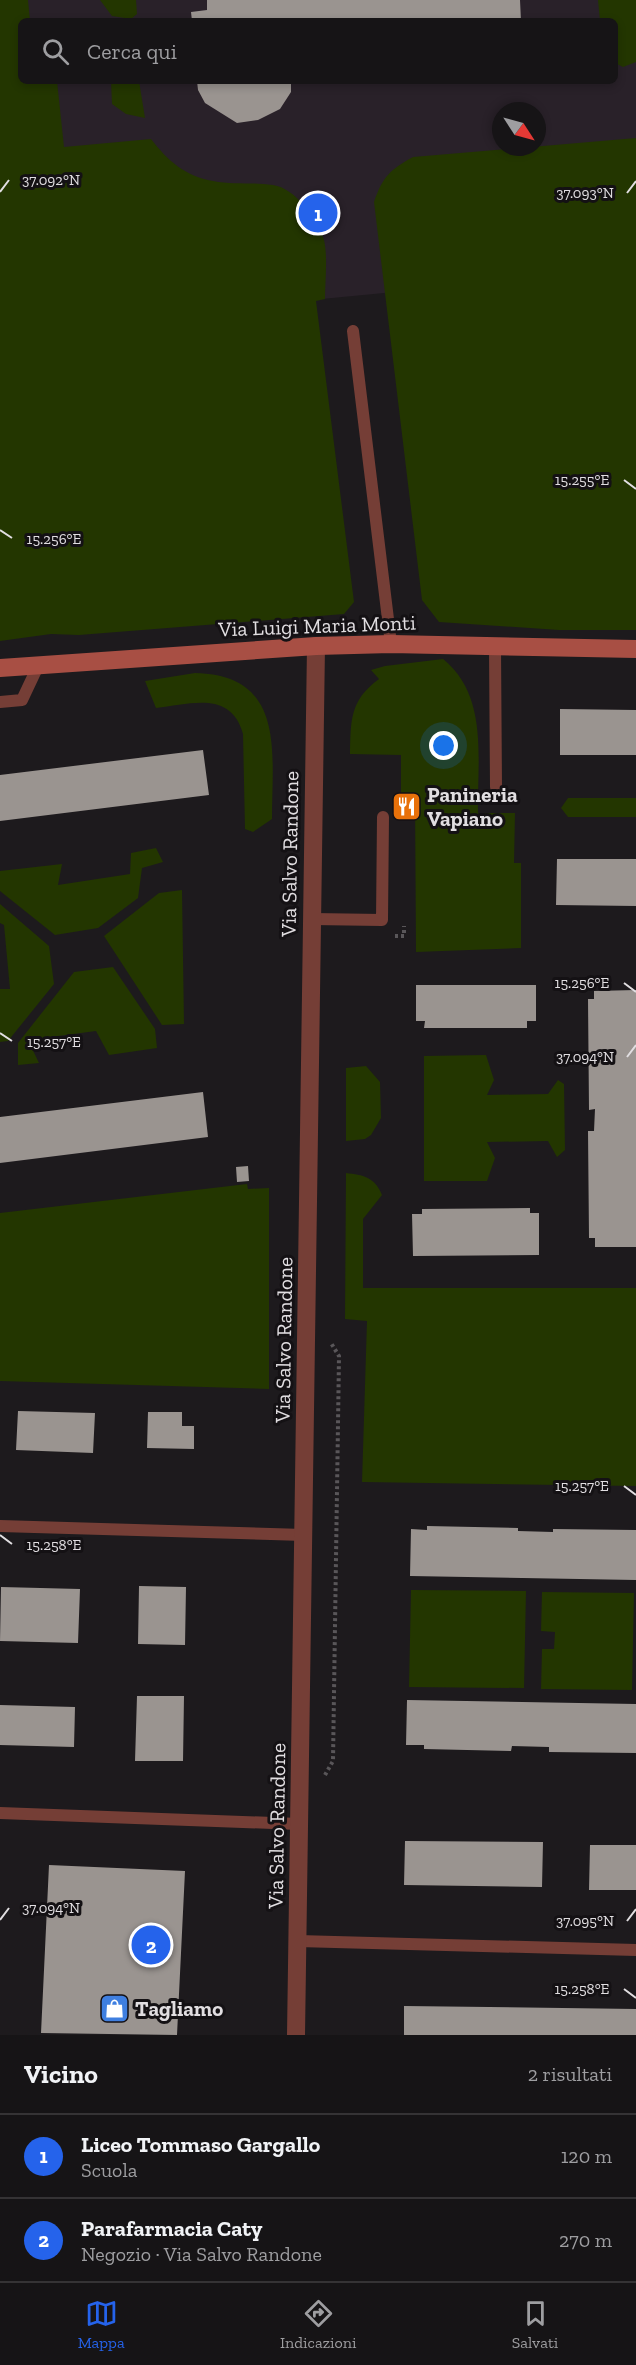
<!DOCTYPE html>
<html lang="it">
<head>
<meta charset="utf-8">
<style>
  body { margin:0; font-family:"Zilla Slab",serif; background:#1f1d1f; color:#f1f3f6 }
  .compass { position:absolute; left:492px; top:102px; width:54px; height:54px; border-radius:50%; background:#161416; box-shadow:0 3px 9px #0003; rotate:126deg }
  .you { position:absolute; left:444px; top:746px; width:21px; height:21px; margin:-15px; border:4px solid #fff; border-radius:50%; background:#1a73e8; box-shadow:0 0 0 9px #1a73e833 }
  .badge { display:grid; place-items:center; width:39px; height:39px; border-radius:50%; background:#2563eb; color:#fff; font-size:20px; font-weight:700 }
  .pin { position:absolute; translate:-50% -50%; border:3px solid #fff; box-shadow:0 2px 6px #0006 }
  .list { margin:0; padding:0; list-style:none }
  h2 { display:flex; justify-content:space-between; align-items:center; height:78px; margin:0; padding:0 24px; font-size:26px }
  h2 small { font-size:20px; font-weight:400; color:#9e9ea1 }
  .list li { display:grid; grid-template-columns:39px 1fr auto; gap:18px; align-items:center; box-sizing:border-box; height:84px; padding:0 24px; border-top:2px solid #353335 }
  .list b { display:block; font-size:22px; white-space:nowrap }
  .list p { margin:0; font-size:20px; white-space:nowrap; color:#9e9ea1 }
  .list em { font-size:20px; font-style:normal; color:#9e9ea1 }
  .icon { flex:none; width:33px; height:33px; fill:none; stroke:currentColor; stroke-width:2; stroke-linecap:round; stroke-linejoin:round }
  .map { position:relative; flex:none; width:636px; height:2035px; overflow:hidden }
  .search { position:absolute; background:#161416; box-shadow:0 3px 9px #0003; left:18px; right:18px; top:18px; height:66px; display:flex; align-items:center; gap:15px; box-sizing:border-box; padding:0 21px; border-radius:9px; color:#9e9ea1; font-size:22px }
  .sheet { height:246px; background:#161416 }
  nav { display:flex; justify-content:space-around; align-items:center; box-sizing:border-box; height:84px; border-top:2px solid #353335; background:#161416; font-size:16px; color:#9e9ea1 }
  nav a { display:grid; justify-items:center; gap:3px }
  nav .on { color:#2563eb }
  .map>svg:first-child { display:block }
  .built { fill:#292129; fill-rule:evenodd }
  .green { fill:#233600 }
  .building { fill:#9a9490 }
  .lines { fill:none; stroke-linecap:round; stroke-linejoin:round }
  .path { stroke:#595659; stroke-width:4; stroke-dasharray:3 3; stroke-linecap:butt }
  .lane { stroke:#753e36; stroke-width:12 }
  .street { stroke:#753e36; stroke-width:18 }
  .secondary { stroke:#a84f44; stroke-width:18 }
  .ticks { fill:none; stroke:#e1dee1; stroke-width:2 }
  .labels { text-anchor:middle; stroke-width:6; stroke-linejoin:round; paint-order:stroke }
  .street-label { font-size:21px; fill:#e1dee1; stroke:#141114 }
  .poi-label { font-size:21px; font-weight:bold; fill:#e1dee1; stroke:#141114; text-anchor:start }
  .ticks-label { font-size:15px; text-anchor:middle; fill:#e1dee1; stroke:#141114; stroke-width:6; stroke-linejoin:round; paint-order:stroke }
</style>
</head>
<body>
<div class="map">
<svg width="636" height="2035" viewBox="0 0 636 2035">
  <rect width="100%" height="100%" fill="#1d1a1d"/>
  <!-- built -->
  <path class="built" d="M0 0H636V279L384 293 0 330ZM21 21H615V81H21ZM501 111H537V147H501Z"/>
  <!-- green -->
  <path class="green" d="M0 0H28L30 21H21V81H57L64 147 151 139C168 161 185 176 213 181 233 185 253 182 273 185 295 188 318 219 324 240 328 257 325 281 325 299L316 301 354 602 344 614 79 635 51 634 0 641Z
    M100 0H136L137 14 131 19 112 16Z
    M598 0H636V62L623 67 615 63V21H600Z
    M111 81H139L145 118 126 114 112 104Z
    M636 138V630H559L439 622 422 600 374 202C383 176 390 170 413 157Z
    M443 659C489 696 477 760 478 813H515L514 863H521V948L416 952 415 797 401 796V755L350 754C351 721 349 701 379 679L371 670 385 666Z
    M195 673C286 675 272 752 272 819L253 832 245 829 243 734C231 690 191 704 156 708L145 681Z
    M568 798H636V817H568L561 808Z
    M156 848 163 862 142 868 138 898 98 928 55 935 0 891V871L62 864 58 885 130 874 131 853Z
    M182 890 184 1024 162 1025 104 936 159 893Z
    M0 904 49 946 54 984 8 1041 0 1042V989H10L4 925 0 923Z
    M113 967 155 1029 157 1048 109 1055 96 1031 28 1040 39 1063 18 1065V1043L74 972Z
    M486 1055 494 1080 487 1095 548 1094 558 1080 564 1084 565 1150 557 1157 548 1141 487 1142 495 1158 487 1181H424V1056Z
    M366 1066 380 1082 381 1118 371 1135 365 1139 346 1141V1068Z
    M346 1173C363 1175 375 1177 382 1195L363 1219V1288H636V1486L362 1482 367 1321 345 1319Z
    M247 1184 248 1189 269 1188V1389L0 1381V1213Z
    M411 1590 526 1591 524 1688 409 1687Z
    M542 1592 634 1593 632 1690 541 1689 542 1649H554L555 1632 541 1631Z"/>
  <!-- building -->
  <path class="building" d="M207 0H520L521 21H192L191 12 207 10Z
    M197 81H291V92L280 109 258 120 237 123 205 103 198 90Z
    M560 709 636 710V755H560Z
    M203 750 209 795 0 821V775Z
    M557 859H636V906L556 905Z
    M416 985H536V1021H527V1028H424L425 1021H416Z
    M636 990V1247H595V1238H589L588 1131H594L595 1109 589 1110 588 999H594V991Z
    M203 1092 208 1137 0 1163V1117Z
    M248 1166 249 1181 237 1182 236 1167Z
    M530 1208V1213H539V1255L413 1256 412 1214H422V1209Z
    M18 1411 95 1413 93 1453 16 1450Z
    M148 1412H182V1426H194V1449L147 1448Z
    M427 1526 518 1528V1531L553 1532V1529L636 1530V1580L410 1576 411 1529 427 1530Z
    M139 1586 186 1587 185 1645 138 1644Z
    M1 1587 80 1589 78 1643 0 1641Z
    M137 1696H184L183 1761H135Z
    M407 1700 636 1704V1753L549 1752V1747L512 1746 511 1751 424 1749V1745H406Z
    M0 1705 75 1707 74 1747 0 1745Z
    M405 1841 543 1842 542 1887 404 1885Z
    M590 1845H636V1890H589Z
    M49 1865 185 1871 177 2035 41 2033Z
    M404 2006 636 2009V2035H404Z"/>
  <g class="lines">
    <!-- path -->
    <path class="path" d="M395 936H404V926
      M325 1775 333 1761 339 1356 331 1343"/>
    <!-- lane -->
    <path class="lane" d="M353 331 391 644
      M495 647 496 787
      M0 702 22 700 39 664
      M312 919 382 920 383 817
      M0 1526 304 1535
      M0 1813 299 1824
      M298 1941 636 1950"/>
    <!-- street -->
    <path class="street" d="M296 2035 316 646"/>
    <!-- secondary -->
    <path class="secondary" d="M0 668 316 646 391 644 636 649"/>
  </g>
  <!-- ticks -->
  <path class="ticks" d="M0 192 9 180M627 193 636 181M624 480 636 489M0 530 12 538M624 983 636 992M0 1033 12 1041M627 1057 636 1045M624 1486 636 1495M0 1535 12 1544M0 1920 9 1908M627 1921 636 1909M624 1989 636 1998"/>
  <!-- icons -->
  <defs>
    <symbol id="restaurant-square" viewBox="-11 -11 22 22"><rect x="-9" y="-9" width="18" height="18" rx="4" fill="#e8710a" stroke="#141114"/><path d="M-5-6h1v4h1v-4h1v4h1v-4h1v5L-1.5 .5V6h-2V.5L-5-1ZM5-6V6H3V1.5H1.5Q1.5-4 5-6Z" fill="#fff"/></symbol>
    <symbol id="shop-square" viewBox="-11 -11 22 22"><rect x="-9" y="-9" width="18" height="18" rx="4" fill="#3f7fe0" stroke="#141114"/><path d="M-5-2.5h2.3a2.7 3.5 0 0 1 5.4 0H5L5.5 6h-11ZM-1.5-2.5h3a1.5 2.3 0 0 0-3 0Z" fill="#fff"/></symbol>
  </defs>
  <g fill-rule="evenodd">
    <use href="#restaurant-square" x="390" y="790" width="33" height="33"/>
    <use href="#shop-square" x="98" y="1992" width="33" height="33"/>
  </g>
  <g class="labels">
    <!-- street labels -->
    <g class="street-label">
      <text transform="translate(317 626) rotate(-2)" y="7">Via Luigi Maria Monti</text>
      <text transform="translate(290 854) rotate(-89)" y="7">Via Salvo Randone</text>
      <text transform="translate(284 1340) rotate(-89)" y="7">Via Salvo Randone</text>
      <text transform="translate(277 1826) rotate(-89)" y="7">Via Salvo Randone</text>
    </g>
    <!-- poi labels -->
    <g class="poi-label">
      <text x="427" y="802">Panineria<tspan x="427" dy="24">Vapiano</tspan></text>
      <text x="135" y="2016">Tagliamo</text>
    </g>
  </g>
  <g class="ticks-label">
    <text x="51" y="185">37.092°N</text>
    <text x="585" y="198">37.093°N</text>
    <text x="582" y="485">15.255°E</text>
    <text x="54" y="544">15.256°E</text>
    <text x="582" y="988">15.256°E</text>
    <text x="54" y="1047">15.257°E</text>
    <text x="585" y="1062">37.094°N</text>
    <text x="582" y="1491">15.257°E</text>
    <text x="54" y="1550">15.258°E</text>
    <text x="51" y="1913">37.094°N</text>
    <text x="585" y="1926">37.095°N</text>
    <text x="582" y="1994">15.258°E</text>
  </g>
</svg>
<svg class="compass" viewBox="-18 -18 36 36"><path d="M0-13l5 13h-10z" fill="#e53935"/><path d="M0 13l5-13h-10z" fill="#9e9ea1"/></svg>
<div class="you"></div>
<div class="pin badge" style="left:318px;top:213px">1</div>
<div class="pin badge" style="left:151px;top:1945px">2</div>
<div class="search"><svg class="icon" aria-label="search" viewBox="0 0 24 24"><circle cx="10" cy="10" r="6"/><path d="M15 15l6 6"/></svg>Cerca qui</div>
</div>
<section class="sheet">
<h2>Vicino<small>2 risultati</small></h2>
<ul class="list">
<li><span class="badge">1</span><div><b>Liceo Tommaso Gargallo</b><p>Scuola</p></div><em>120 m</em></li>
<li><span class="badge">2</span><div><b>Parafarmacia Caty</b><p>Negozio · Via Salvo Randone</p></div><em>270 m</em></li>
</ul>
</section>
<nav>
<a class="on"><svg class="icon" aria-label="map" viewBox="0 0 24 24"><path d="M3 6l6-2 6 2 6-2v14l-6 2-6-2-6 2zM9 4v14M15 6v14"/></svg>Mappa</a>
<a><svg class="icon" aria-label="directions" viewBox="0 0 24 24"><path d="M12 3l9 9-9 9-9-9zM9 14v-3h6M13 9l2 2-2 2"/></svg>Indicazioni</a>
<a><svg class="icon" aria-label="saved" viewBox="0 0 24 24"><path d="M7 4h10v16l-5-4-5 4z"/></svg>Salvati</a>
</nav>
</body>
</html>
